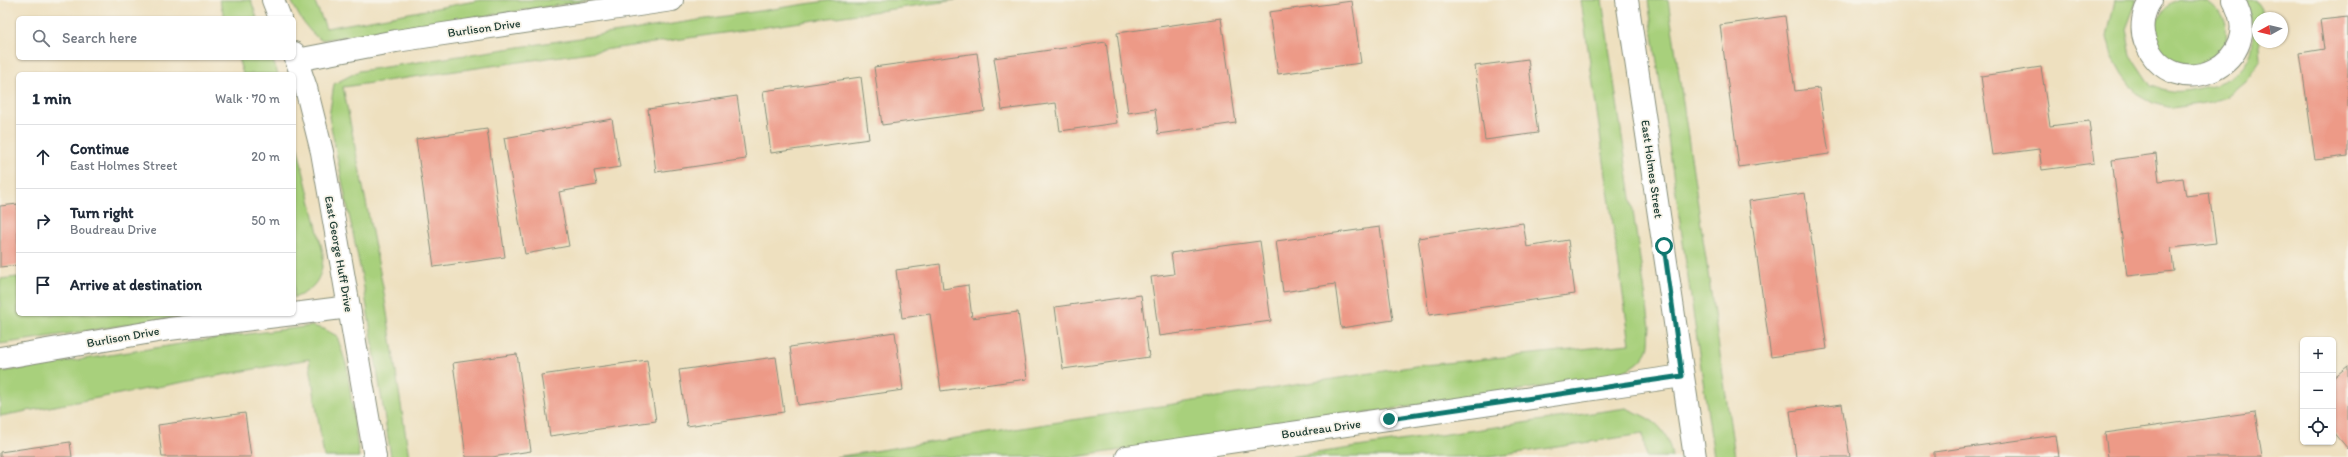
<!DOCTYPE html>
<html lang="en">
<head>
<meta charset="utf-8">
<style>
  body { margin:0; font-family:Itim,sans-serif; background:#f6f6f7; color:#1f2937 }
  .controls { position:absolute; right:12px; bottom:12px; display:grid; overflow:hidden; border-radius:6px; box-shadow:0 1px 3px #0004 }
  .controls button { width:36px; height:36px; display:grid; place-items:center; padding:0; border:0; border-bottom:1px solid #e0e1e3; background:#fff; color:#1f2937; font:20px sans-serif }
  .compass { position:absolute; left:2252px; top:12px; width:36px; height:36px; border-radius:50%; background:#fff; box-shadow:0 1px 3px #0004; rotate:262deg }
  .stop { position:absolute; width:12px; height:12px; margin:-9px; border:3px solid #0f766e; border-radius:50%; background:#fff }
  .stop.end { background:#0f766e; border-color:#fff; box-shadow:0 1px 4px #0008 }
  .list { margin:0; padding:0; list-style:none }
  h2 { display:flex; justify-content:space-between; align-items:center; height:52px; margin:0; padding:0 16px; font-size:17px }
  h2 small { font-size:13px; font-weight:400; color:#747a83 }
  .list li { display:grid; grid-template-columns:26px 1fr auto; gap:12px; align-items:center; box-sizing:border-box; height:64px; padding:0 16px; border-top:1px solid #e0e1e3 }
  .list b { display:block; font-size:15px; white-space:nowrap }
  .list p { margin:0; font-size:13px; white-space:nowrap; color:#747a83 }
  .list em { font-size:13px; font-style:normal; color:#747a83 }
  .icon { flex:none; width:22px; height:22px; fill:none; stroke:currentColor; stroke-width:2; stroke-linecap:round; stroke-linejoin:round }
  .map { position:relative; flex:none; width:2348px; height:457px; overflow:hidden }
  .search { position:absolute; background:#fff; box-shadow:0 1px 3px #0004; left:16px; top:16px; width:280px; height:44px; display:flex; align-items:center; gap:10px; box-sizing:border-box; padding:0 14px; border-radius:6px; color:#747a83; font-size:15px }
  .panel { position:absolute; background:#fff; box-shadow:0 1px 3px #0004; left:16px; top:72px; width:280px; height:244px; border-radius:6px }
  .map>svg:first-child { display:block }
  .green { fill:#a8d07b; stroke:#648658 }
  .building { fill:#ed9a87 }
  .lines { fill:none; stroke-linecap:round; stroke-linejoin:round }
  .minor-casing { stroke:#868e7a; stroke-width:24 }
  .minor { stroke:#fff; stroke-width:22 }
  .route { stroke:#0f766e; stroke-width:5 }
  .labels { text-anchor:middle; stroke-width:3.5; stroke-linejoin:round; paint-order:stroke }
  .street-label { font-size:12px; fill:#1f3d34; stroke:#f7f3e8 }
</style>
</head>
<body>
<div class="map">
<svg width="2348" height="457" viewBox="0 0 2348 457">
  <rect width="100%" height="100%" fill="#f7f3e8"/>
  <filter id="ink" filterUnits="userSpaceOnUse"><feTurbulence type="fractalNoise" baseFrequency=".025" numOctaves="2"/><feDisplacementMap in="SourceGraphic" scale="8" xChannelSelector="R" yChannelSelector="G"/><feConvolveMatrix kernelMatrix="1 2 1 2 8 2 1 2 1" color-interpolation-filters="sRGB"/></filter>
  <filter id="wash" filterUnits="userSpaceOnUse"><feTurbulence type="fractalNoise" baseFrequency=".012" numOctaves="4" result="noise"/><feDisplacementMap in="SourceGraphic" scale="16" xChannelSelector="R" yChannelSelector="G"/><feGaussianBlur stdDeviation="0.9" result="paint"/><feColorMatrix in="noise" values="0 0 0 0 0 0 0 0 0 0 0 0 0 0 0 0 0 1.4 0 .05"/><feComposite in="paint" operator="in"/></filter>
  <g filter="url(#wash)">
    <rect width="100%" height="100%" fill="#eee0bf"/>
    <!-- green -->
    <path class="green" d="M219 0H251L257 18H225Z
      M291 0H314L326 28 481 0H594L321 40C307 31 298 15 291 0Z
      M833 0H956L343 87 383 287 409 457H391L363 282 329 117 334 84 359 71Z
      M1581 0H1602L1650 327C1649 335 1650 346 1647 352 1634 377 1592 378 1567 383L1075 457H836L1416 366 1630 344Z
      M1648 0H1668L1735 457H1714Z
      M2115 0H2137L2126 29 2131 56 2151 86C2176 93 2178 93 2204 87 2254 76 2262 45 2244 0H2255L2261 9V18H2258L2261 60 2246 81 2227 97 2211 102 2172 108 2153 103 2136 93 2122 74 2112 56 2107 37Z
      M2178 0C2187 0 2199 0 2206 1 2224 10 2233 36 2221 53 2217 59 2207 64 2201 68L2166 60C2163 54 2158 47 2155 41 2150 25 2164 5 2178 0Z
      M238 58H272L278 74H243Z
      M294 133 323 253C323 277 316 289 294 298Z
      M18 277V314H198L0 344V279Z
      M312 326 324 329 337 336 347 367 359 457H324L309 359 0 416V372L232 336Z
      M1626 408C1653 420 1667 425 1672 457H1646L1643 434 1491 457H1289Z"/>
    <g id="blocks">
      <!-- building -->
      <path class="building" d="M1352 1 1361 63 1278 74 1269 12Z
        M1785 16 1795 91 1819 88 1829 154 1739 167 1720 25Z
        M2348 17V156L2315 160 2300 53 2324 49 2320 20Z
        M1221 18 1236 123 1158 134 1155 109 1128 113 1117 33Z
        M1106 42 1117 123 1060 131 1056 103 1002 110 994 58Z
        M977 53 985 111 882 125 874 67Z
        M1528 59 1538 133 1485 140 1475 66Z
        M2041 67 2050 126 2089 121 2094 163 2042 170 2039 149 1992 155 1981 76Z
        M861 77 869 139 771 153 763 91Z
        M737 96 746 159 656 172 648 109Z
        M612 119 620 167 594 171 597 185 559 192 569 246 525 254 504 138Z
        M487 129 505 257 434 267 416 139Z
        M2156 154 2159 181 2183 178 2186 196 2209 193 2216 243 2171 248 2174 271 2127 276 2112 160Z
        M1805 193 1827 349 1771 357 1749 201Z
        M18 204V265L0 267V206Z
        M1523 223 1527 247 1568 240 1575 294 1429 315 1418 238Z
        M1380 227 1393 320 1341 328 1335 284 1283 292 1276 241Z
        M1260 241 1271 321 1159 336 1151 277 1174 274 1171 253Z
        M940 264 943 289 968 285 972 318 1018 312 1027 379 941 391 930 314 902 318 896 270Z
        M1141 295 1149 357 1063 369 1055 307Z
        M895 332 903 390 798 405 790 347Z
        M517 354 531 451 492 457H466L453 363Z
        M776 357 784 412 687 426 679 370Z
        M647 360 656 421 550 436 541 375Z
        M2348 366V449L2333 431V378Z
        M1842 404 1850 457H1796L1790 411Z
        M2255 412 2262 457H2108L2105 433Z
        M245 413 251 457H162L158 425Z
        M2056 435 2059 457H1934V452Z
        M70 442 72 457H0V452Z"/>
    </g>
  </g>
  <g filter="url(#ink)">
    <use href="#blocks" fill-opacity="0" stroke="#868e7a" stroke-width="1"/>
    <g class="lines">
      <defs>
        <path id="minor" d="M273 0 280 18
          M1627 0 1695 457
          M2151 0C2143 11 2140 28 2145 41 2172 111 2271 62 2233 0
          M294 53 306 88 322 152 375 457
          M297 60 396 41 672 0
          M294 314 349 307
          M0 358 169 329 293 314
          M1127 457 1682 376"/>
      </defs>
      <!-- minor casing -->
      <use href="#minor" class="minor-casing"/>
      <!-- minor -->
      <use href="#minor" class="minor"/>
    </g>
  </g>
  <g class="lines" filter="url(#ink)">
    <!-- route -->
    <path class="route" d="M1389 419 1682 376 1664 246"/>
  </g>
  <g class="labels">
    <!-- street labels -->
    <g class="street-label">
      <text transform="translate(484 28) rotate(-8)" y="4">Burlison Drive</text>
      <text transform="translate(1652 169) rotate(82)" y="4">East Holmes Street</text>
      <text transform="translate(339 254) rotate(80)" y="4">East George Huff Drive</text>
      <text transform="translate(123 337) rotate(-10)" y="4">Burlison Drive</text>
      <text transform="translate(1321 429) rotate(-8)" y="4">Boudreau Drive</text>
    </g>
  </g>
</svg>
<div class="controls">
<button>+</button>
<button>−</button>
<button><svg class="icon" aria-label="locate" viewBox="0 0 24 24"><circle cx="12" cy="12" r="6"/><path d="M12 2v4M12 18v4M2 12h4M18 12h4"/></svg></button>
</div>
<svg class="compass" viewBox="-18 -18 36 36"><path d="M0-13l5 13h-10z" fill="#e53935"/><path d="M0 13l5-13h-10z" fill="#747a83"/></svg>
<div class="stop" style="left:1664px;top:246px"></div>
<div class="stop end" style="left:1389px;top:419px"></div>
<div class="search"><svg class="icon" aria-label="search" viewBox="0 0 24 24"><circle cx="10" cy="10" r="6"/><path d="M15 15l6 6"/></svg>Search here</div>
<section class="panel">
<h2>1 min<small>Walk · 70 m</small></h2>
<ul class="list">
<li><svg class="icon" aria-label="ahead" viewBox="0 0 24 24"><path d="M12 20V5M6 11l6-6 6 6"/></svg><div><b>Continue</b><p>East Holmes Street</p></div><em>20 m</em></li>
<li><svg class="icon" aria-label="right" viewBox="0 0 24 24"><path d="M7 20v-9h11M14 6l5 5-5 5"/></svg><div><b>Turn right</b><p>Boudreau Drive</p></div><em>50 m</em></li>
<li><svg class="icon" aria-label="arrive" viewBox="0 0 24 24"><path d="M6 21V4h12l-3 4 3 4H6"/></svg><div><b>Arrive at destination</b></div></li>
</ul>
</section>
</div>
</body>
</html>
